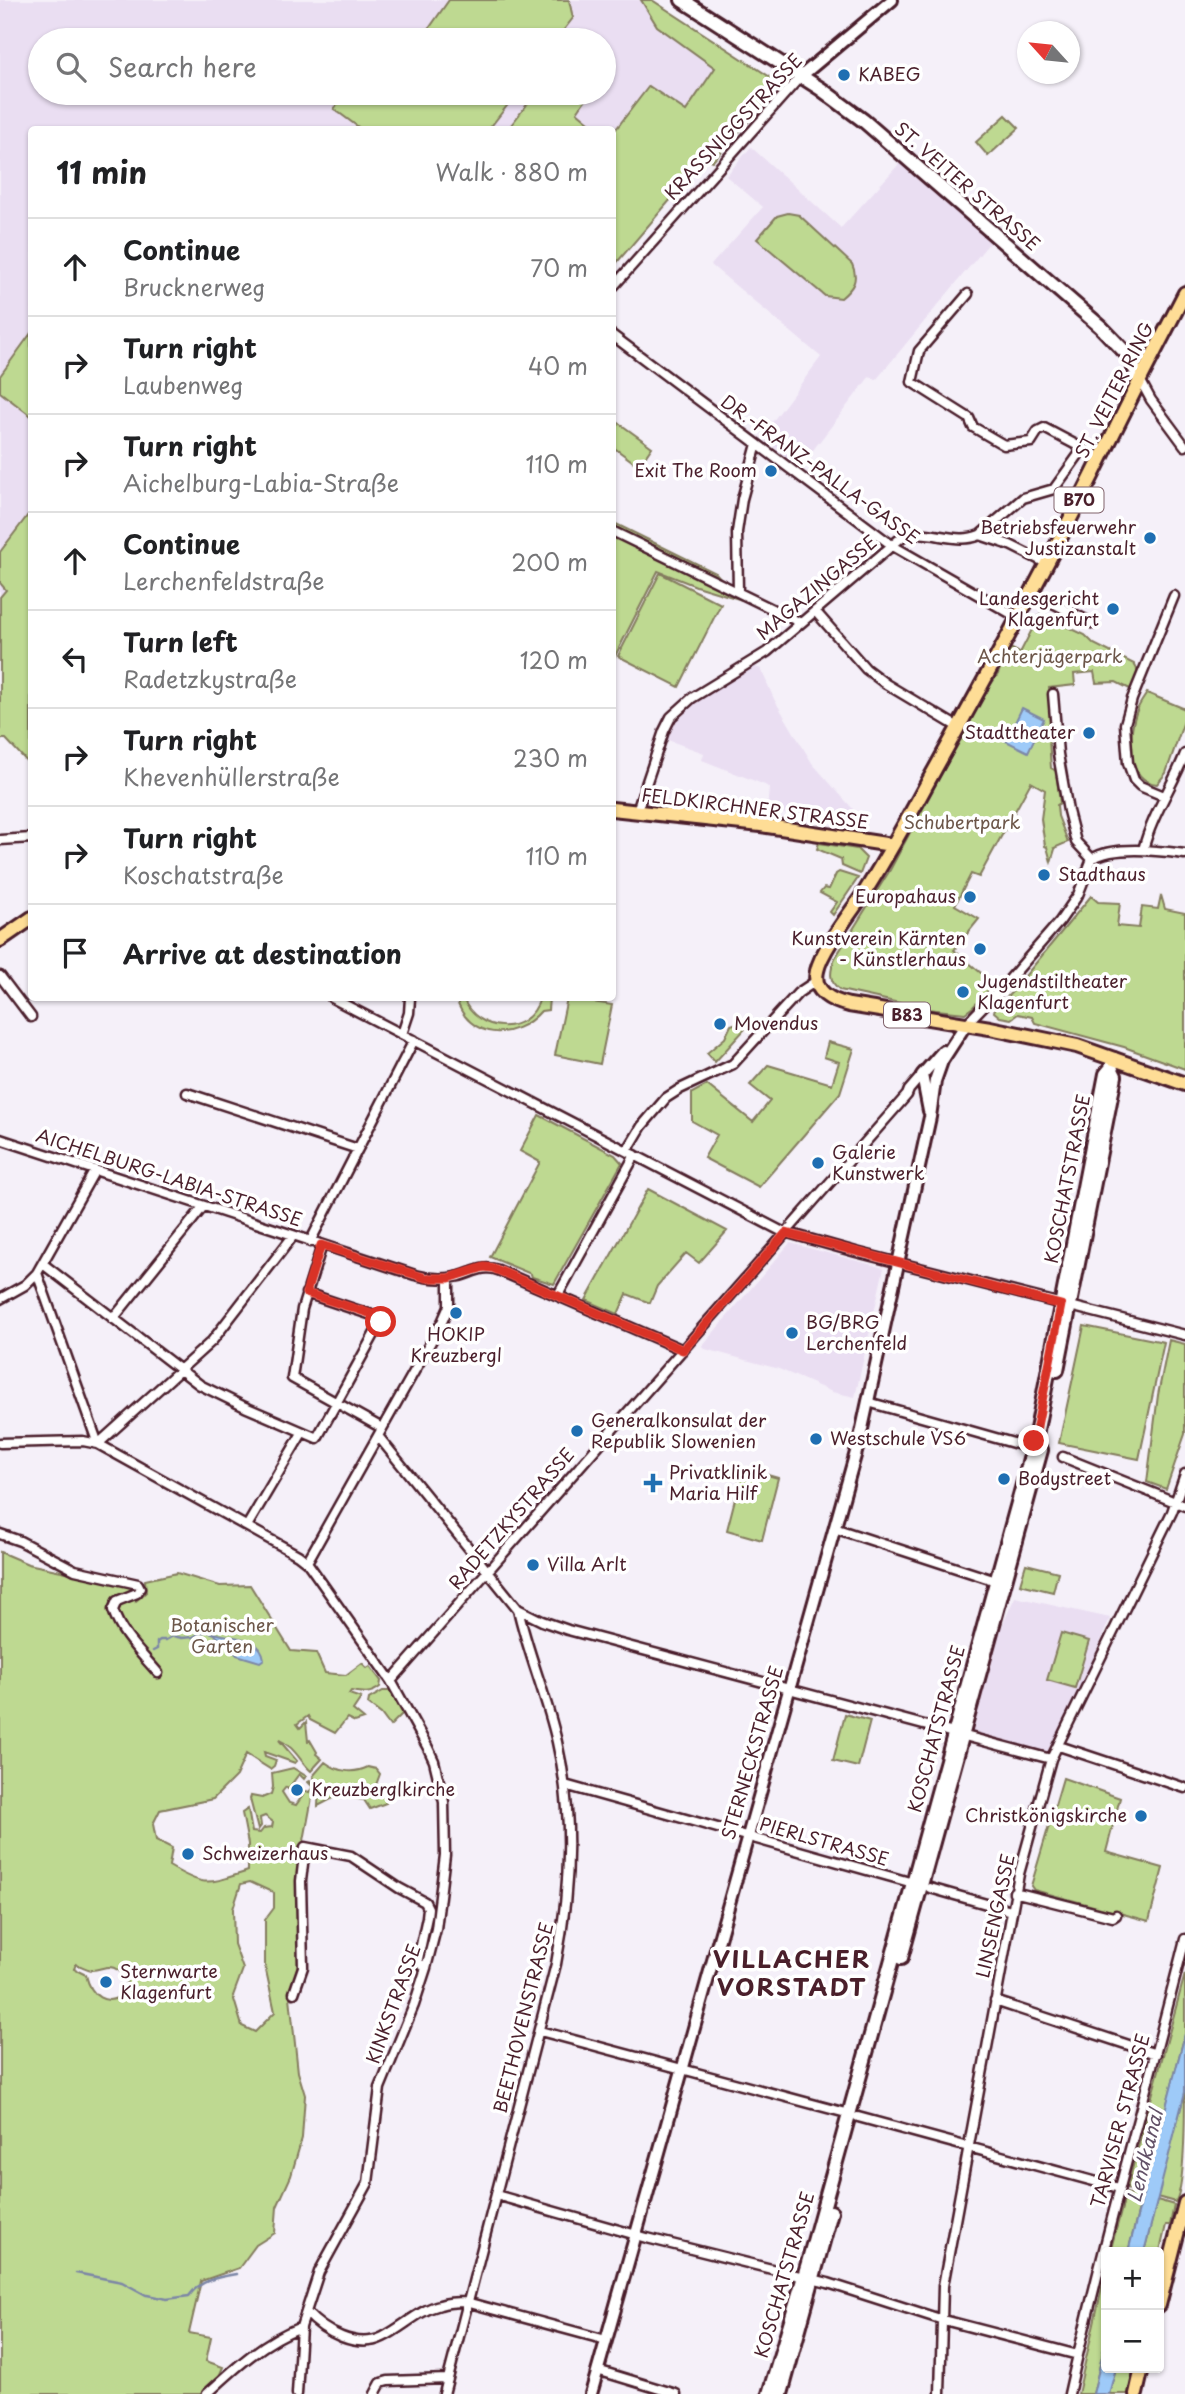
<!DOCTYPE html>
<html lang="en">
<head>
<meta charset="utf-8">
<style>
  body { margin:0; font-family:"Playpen Sans",sans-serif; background:#f2f2f2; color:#202124 }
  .controls { position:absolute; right:21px; bottom:21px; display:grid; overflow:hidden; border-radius:7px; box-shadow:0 2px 5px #0004 }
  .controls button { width:63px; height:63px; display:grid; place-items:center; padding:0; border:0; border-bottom:2px solid #e0e0e0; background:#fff; color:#202124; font:35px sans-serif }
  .compass { position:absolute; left:1017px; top:21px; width:63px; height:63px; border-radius:50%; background:#fff; box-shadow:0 2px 5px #0004; rotate:297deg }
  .stop { position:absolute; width:21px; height:21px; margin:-16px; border:5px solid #d93025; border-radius:50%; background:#fff }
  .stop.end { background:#d93025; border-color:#fff; box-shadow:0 2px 7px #0008 }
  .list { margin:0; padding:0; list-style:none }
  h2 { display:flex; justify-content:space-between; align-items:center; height:91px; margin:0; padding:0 28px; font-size:30px }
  h2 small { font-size:23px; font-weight:400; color:#757577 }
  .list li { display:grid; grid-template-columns:46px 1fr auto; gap:21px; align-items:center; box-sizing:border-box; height:98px; padding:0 28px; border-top:2px solid #e0e0e0 }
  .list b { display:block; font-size:26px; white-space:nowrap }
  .list p { margin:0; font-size:23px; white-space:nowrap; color:#757577 }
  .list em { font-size:23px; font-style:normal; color:#757577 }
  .icon { flex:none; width:38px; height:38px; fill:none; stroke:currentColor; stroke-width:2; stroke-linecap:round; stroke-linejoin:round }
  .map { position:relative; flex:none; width:1185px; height:2394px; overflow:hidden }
  .search { position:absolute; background:#fff; box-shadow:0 2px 5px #0004; left:28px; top:28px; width:588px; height:77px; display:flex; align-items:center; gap:18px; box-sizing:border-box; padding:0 24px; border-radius:38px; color:#757577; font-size:26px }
  .panel { position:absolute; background:#fff; box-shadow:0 2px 5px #0004; left:28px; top:126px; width:588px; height:875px; border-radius:7px }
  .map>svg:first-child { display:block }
  .built { fill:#eadef2; fill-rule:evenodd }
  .green { fill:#bed991; stroke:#847c5e; stroke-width:2; fill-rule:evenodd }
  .water { fill:#9ecaf8; stroke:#7c86a6; stroke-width:2 }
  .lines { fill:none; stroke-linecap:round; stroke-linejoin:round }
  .stream { stroke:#7c86a6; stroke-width:2.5 }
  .minor-casing { stroke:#4a1f2b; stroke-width:13 }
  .tertiary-casing { stroke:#4a1f2b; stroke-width:16 }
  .secondary-casing { stroke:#4a1f2b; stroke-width:18 }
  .primary-casing { stroke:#4a1f2b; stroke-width:18 }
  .minor { stroke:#fff; stroke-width:8 }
  .tertiary { stroke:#fff; stroke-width:10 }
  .secondary { stroke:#fff; stroke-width:12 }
  .primary { stroke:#fedd96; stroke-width:12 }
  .route { stroke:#d93025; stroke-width:9 }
  .poi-dot { fill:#1f6fb2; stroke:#fff; stroke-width:2.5 }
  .labels { text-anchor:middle; stroke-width:7; stroke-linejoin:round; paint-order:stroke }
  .shield { fill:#fff; stroke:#80626b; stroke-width:2 }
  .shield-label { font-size:16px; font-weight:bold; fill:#4a1f2b }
  .poi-label { font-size:18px; fill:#4a1f2b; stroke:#fff; text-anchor:start }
  .street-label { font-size:18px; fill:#4a1f2b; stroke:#fff }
  .park-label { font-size:18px; fill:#6d574a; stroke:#fff }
  .water-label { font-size:19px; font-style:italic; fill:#635268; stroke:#fff }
  .district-label { font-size:24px; font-weight:bold; letter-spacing:2px; fill:#4a1f2b; stroke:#fff }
</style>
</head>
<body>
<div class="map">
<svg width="1185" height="2394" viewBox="0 0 1185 2394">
  <rect width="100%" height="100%" fill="#f5f0f9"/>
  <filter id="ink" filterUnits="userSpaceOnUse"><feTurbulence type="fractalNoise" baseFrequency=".0143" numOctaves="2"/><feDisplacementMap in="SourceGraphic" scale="14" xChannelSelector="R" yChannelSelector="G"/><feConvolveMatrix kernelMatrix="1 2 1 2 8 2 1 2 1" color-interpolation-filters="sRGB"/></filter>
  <g filter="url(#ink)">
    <!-- built -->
    <path class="built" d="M0 0H652L770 77 775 85 770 97 714 161 706 158 613 267 612 130H32L31 766 6 739H0ZM40 40H604V93H40Z
      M751 147 841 228 900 163 990 242 876 380 870 376 800 467 761 437 821 357 711 265 763 207 726 176Z
      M749 665 761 669 774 699 812 763 852 808 861 822 854 825 767 811 769 788 765 785 702 760 704 753 665 739 673 720 695 699Z
      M790 1243 884 1268 855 1397 832 1392 779 1369 705 1349 702 1346Z
      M1015 1597 1110 1618 1054 1753 954 1733Z"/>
    <!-- green -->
    <path class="green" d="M449 0H569L573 18 556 40H421Z
      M641 0H652L770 77 775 85 770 97 713 161 706 158 613 267V133L649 86 686 111 715 68 657 26Z
      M346 93H517L489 129H361L334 109Z
      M536 93H590L577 112 589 122 583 129H508Z
      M1006 115 1019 128 988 156 976 142Z
      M788 213 799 215 852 264C859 280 853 288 841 298L825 296 757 239 777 216Z
      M31 333V416L0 392V376Z
      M616 421 652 447 639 466 613 447V425Z
      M31 511V766L6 739H0V597L6 590 0 583V552Z
      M612 522 716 573 739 599 696 586 658 571 613 660Z
      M660 573 721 604 679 687 618 656Z
      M1040 614 1085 635 1094 644 1134 664C1141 673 1135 681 1132 690L1116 682 1096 683 1094 672 1074 674 1075 685 1049 688 1054 737 1049 739 1051 768 1056 771 1060 803 1057 805 1058 816 1068 842 1054 848 1055 849 1051 862 1047 847 1045 846 1041 819 1045 790 1031 782 979 877 971 874 955 905 979 919 954 950 994 984 973 1007 965 1013 927 1009 840 990C828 981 830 971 835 958L890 870 983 696 998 674 1008 647 1020 653Z
      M1147 693 1185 709V718L1166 773 1157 784C1125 781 1128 730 1138 708 1140 703 1144 698 1147 693Z
      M819 843 857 849 866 858 860 874 842 866 841 859 817 849Z
      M839 872 858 878 833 915 830 912 837 902 820 893 824 888 829 889 836 874Z
      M1161 895 1165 909 1185 913V1069L1124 1047 1035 1023 1032 1017 1018 1014 1011 1019 1000 1017 994 1012 995 1008 1012 992 1091 896 1098 902 1120 903 1117 926 1139 928 1142 907 1158 909Z
      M456 998H463C477 1033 528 1038 540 998H549L548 1010 541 1011C514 1042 468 1040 456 998Z
      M567 998 612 1005 600 1064 555 1055Z
      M740 1022 745 1029 715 1062 707 1053 725 1038 731 1025Z
      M828 1042 854 1049 840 1093 759 1187 704 1158 717 1135 692 1121V1093L707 1085 753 1122 770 1101 750 1085 768 1065 832 1084 839 1062 824 1057Z
      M539 1115 615 1155 622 1163 554 1284 532 1277 531 1274 490 1257 540 1162 520 1151Z
      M648 1189 727 1231 699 1263 686 1253 657 1286 650 1303 627 1294 618 1314 586 1300Z
      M1084 1326 1164 1342 1139 1459 1059 1443Z
      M1169 1340 1185 1344V1434L1166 1489 1147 1482 1158 1395Z
      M743 1468 778 1478 762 1540 727 1530Z
      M0 1552 28 1564 138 1587 136 1601 146 1592 145 1580 177 1573 220 1586 250 1585 291 1651 316 1653 325 1673 346 1675 362 1663 367 1668 370 1666 381 1681 380 1687C370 1695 362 1693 351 1691L349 1694 361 1698 353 1710 364 1719 355 1722 347 1718 335 1733 310 1720 308 1716 297 1724 300 1728 306 1722 308 1741 310 1740 317 1752 316 1754 322 1759 311 1771C300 1761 294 1746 279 1740L297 1761 295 1763 264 1752 265 1756 276 1760 274 1766 270 1769 246 1754 236 1776 213 1799 160 1810 153 1824 156 1840 172 1848 169 1866C206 1888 208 1884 248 1871V1844L242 1813 248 1809 252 1832 260 1833 264 1828 272 1827 273 1822 265 1816 260 1818 261 1826 258 1830 250 1799 251 1796 262 1798 271 1794 273 1787 272 1773 293 1768 306 1776 304 1779 299 1774 288 1789 286 1787 282 1792 289 1803 296 1805 306 1791 309 1792 313 1787 308 1782 310 1781 314 1787 298 1873 299 1960 290 1997 298 2072 305 2095 302 2138 291 2176 277 2207 275 2233 256 2245 239 2268 201 2281 189 2333 211 2337 206 2361 223 2367 218 2379 202 2394H0ZM250 1882 274 1893V1908L265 1920V1966L275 2012 255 2032 242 2026 233 1996 243 1969 234 1944 233 1909 241 1884ZM76 1964C81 1966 86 1969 92 1970 102 1970 108 1963 118 1970 147 1990 97 2023 86 1975L74 1969Z
      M1026 1564 1058 1572 1053 1592 1020 1584Z
      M1061 1633 1089 1641 1075 1688 1047 1680Z
      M383 1691H391L404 1712 390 1726 381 1714 368 1704 369 1699Z
      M845 1714 870 1721 858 1767 833 1761Z
      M325 1762C338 1772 354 1774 368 1767L376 1769 380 1774 376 1785 387 1796 386 1803 370 1809 364 1800 337 1796 318 1806 319 1788 313 1776Z
      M1063 1778 1120 1798 1106 1852 1163 1868 1149 1921 1034 1890 1031 1886Z
      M1185 1974V2034L1144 2193 1130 2190 1127 2188Z
      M1185 2092C1185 2114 1185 2190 1175 2202L1157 2197Z
      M1126 2193 1142 2197 1128 2252H1110Z
      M1157 2200 1174 2205 1170 2225H1166L1159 2255V2252H1144Z
      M1106 2270V2340L1093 2394H1078Z
      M1116 2368H1137L1130 2394H1109Z"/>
    <!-- water -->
    <path class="water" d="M1022 708 1044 719 1028 752 1006 741Z
      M215 1633C232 1639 261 1635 264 1659L260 1662 237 1655 234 1652V1647L216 1636Z
      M1185 2034V2092L1144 2252H1128Z
      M1106 2340V2368H1116L1109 2394H1093Z"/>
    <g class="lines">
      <!-- stream -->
      <path class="stream" d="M153 1651 157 1649V1642L160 1640H166L173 1636 182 1638 193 1637C201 1633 206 1629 215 1634
        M76 2273 122 2282 146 2295
        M147 2295 167 2299 189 2296C200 2280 218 2277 236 2274"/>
      <defs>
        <path id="minor" d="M612 288 800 77
          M968 294 919 351 912 382 969 418 973 427 1004 445 1031 442 1038 431 1044 428 1101 458
          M612 335 893 546 1017 617
          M1139 378 1151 400 1185 446
          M612 531 801 623
          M980 535 1010 545 1046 563
          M738 591 737 532 742 499 757 444
          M1031 592 1094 624
          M815 611 866 669 886 684 958 727
          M1053 694 1058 754 1068 811 1076 842 1092 859
          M1164 796 1140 786 1134 780 1128 763 1125 724 1132 699 1174 596
          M637 811 664 731 671 717 692 698 767 652 902 537C926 526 955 546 980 535L1023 498 1054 489 1082 450
          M0 840 32 838
          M1143 850C1152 815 1172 787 1185 754
          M1092 859C1114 845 1160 851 1185 854
          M0 976 31 1017
          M332 998 781 1231 856 1252 1185 1335
          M966 1024 1008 981 1060 921 1078 895 1092 859
          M402 1034 409 1013 410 998
          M187 1093 358 1149
          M0 1139 415 1275C430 1279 444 1280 460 1276 474 1272 483 1265 498 1270L683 1350
          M627 1151 642 1126 666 1098 680 1089 733 1064 798 993 816 981
          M310 1242 414 1040
          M322 1245 302 1309 292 1378 382 1428
          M43 1264 200 1385 245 1407 317 1438 381 1322V1318L306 1293
          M37 1273 98 1444
          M558 1295 635 1155
          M0 1299 25 1285 37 1273 95 1170
          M113 1319 203 1207
          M868 1402 1024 1446 1034 1445
          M378 1436 518 1609C528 1654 547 1697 557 1742 574 1815 570 1892 556 1964L444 2394
          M0 1443 83 1441 98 1444 298 1555 307 1562 391 1681 428 1748 434 1761 444 1802 445 1855 436 1929 426 1968 414 2005 380 2088 368 2183 319 2272 301 2327 297 2394
          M98 1444 212 1341 293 1236
          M1063 1457 1185 1506
          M247 1526 302 1433
          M834 1528 996 1581
          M0 1534 20 1541 75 1570 138 1584 140 1588 137 1593 117 1601 113 1610C121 1635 141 1653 158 1673
          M307 1562 442 1322 449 1306V1278
          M518 1609 542 1621 568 1630 1051 1759
          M391 1681 907 1095 909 1090 922 1075
          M1059 1746 1185 1788
          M565 1785 913 1883
          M930 1888 1011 1911
          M1014 1892 1113 1917 1116 1915
          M294 1993 303 1967 301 1881 305 1847 351 1856 399 1888 425 1902 428 1908 427 1917 418 1959 419 1963 426 1968
          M995 2001 1156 2054
          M540 2031 850 2114
          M858 2117 1119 2188
          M496 2195 647 2238 828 2283 940 2319 1078 2355
          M306 2312C324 2332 357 2350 383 2337 403 2327 419 2310 440 2305 449 2302 457 2302 466 2302L606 2340
          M597 2370 676 2394
          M207 2394C236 2367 264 2341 301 2327
          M375 2394 381 2383 388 2381 448 2379
          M940 2394 943 2286 1019 1874 1051 1759 1172 1512 1185 1474
          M1069 2394C1103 2241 1147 2091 1185 1939"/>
        <path id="tertiary" d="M800 77 892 0
          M929 1111 922 1075 943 1051
          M591 2394 860 1438 930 1117 935 1081 942 1061 966 1024"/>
        <path id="secondary" d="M682 0 821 89 864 121 1101 327 1128 355 1139 378
          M1057 1370 1115 1076 1111 1068
          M901 1958 1041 1450
          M769 2394 808 2263 1034 1445 1106 1074 1111 1068 1114 1059
          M781 2394 831 2212"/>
        <path id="primary" d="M1185 293C1156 348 1128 403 1101 458 1047 567 988 674 929 780 909 817 888 855 866 890 853 910 821 950 817 971 812 992 832 1001 849 1005L990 1028 1077 1046 1185 1084
          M612 809 761 825 892 845
          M0 940 32 918
          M1159 2305 1185 2203
          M1136 2394 1142 2368"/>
      </defs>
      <!-- minor casing -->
      <use href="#minor" class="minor-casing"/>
      <!-- tertiary casing -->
      <use href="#tertiary" class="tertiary-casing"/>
      <!-- secondary casing -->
      <use href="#secondary" class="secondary-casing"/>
      <!-- primary casing -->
      <use href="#primary" class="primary-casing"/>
      <!-- minor -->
      <use href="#minor" class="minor"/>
      <!-- tertiary -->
      <use href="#tertiary" class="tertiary"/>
      <!-- secondary -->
      <use href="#secondary" class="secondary"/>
      <!-- primary -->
      <use href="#primary" class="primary"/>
    </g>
  </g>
  <g class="lines" filter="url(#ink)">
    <!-- route -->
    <path class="route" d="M381 1322 378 1316 306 1293 321 1245 426 1278H449L484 1267 493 1268 683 1350 786 1233 1061 1305 1034 1441"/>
  </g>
  <!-- markers -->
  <g class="poi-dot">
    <circle cx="844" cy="75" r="7"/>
    <circle cx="771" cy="471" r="7"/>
    <circle cx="1150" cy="538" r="7"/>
    <circle cx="1113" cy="609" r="7"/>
    <circle cx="1089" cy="733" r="7"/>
    <circle cx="1044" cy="875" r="7"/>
    <circle cx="970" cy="897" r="7"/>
    <circle cx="980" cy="949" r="7"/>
    <circle cx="963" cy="992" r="7"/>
    <circle cx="720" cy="1024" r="7"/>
    <circle cx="818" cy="1163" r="7"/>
    <circle cx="456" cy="1313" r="7"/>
    <circle cx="792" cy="1333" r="7"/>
    <circle cx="577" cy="1431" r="7"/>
    <circle cx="816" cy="1439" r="7"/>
    <circle cx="1004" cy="1479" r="7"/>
    <path d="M649.5 1472.5h7v7h7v7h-7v7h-7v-7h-7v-7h7z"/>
    <circle cx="533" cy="1565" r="7"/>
    <circle cx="297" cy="1790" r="7"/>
    <circle cx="1141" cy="1816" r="7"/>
    <circle cx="188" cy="1854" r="7"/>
    <circle cx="106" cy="1982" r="7"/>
  </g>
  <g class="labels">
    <!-- shield labels -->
    <g class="shield">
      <rect x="1054.5" y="487.5" width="49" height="25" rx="5"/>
      <rect x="884" y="1002.5" width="46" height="25" rx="5"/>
    </g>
    <g class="shield-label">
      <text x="1079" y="506">B70</text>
      <text x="907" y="1021">B83</text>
    </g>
    <!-- poi labels -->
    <g class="poi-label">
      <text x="858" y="81">KABEG</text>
      <text x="757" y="477" text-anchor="end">Exit The Room</text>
      <text x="1136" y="534" text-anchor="end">Betriebsfeuerwehr<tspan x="1136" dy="21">Justizanstalt</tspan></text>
      <text x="1099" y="605" text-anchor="end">Landesgericht<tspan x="1099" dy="21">Klagenfurt</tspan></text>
      <text x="1075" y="739" text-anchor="end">Stadttheater</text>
      <text x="1058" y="881">Stadthaus</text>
      <text x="956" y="903" text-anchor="end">Europahaus</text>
      <text x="966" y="945" text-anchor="end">Kunstverein Kärnten<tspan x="966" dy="21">- Künstlerhaus</tspan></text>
      <text x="977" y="988">Jugendstiltheater<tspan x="977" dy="21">Klagenfurt</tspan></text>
      <text x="734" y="1030">Movendus</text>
      <text x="832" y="1159">Galerie<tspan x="832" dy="21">Kunstwerk</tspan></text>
      <text x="806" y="1329">BG/BRG<tspan x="806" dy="21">Lerchenfeld</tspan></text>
      <text x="456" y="1341" text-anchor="middle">HOKIP<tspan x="456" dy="21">Kreuzbergl</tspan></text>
      <text x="591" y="1427">Generalkonsulat der<tspan x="591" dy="21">Republik Slowenien</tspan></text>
      <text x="830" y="1445">Westschule VS6</text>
      <text x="669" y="1479">Privatklinik<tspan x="669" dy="21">Maria Hilf</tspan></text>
      <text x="1018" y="1485">Bodystreet</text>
      <text x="547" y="1571">Villa Arlt</text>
      <text x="311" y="1796">Kreuzberglkirche</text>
      <text x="1127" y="1822" text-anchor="end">Christkönigskirche</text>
      <text x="202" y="1860">Schweizerhaus</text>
      <text x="120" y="1978">Sternwarte<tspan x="120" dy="21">Klagenfurt</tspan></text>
    </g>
    <!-- street labels -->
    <g class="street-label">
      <text transform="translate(734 127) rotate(-47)" y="6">KRASSNIGGSTRASSE</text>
      <text transform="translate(967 187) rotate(41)" y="6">ST. VEITER STRASSE</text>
      <text transform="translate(1115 390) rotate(-63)" y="6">ST. VEITER RING</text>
      <text transform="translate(820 470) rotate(36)" y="6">DR.-FRANZ-PALLA-GASSE</text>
      <text transform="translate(817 588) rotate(-40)" y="6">MAGAZINGASSE</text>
      <text transform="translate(755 809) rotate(7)" y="6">FELDKIRCHNER STRASSE</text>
      <text transform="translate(169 1178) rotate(18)" y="6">AICHELBURG-LABIA-STRASSE</text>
      <text transform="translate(1068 1179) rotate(-79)" y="6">KOSCHATSTRASSE</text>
      <text transform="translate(512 1519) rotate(-49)" y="6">RADETZKYSTRASSE</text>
      <text transform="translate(937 1729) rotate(-75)" y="6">KOSCHATSTRASSE</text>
      <text transform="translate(753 1753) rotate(-74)" y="6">STERNECKSTRASSE</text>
      <text transform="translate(824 1842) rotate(16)" y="6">PIERLSTRASSE</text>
      <text transform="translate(996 1916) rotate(-78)" y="6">LINSENGASSE</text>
      <text transform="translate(394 2004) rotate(-70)" y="6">KINKSTRASSE</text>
      <text transform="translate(524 2018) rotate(-76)" y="6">BEETHOVENSTRASSE</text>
      <text transform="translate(1121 2121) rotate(-75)" y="6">TARVISER STRASSE</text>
      <text transform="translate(785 2275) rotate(-74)" y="6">KOSCHATSTRASSE</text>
    </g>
    <!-- park labels -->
    <g class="park-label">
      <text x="1050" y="663">Achterjägerpark</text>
      <text x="962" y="829">Schubertpark</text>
      <text x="222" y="1632">Botanischer<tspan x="222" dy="21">Garten</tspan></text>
    </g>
    <!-- water labels -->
    <g class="water-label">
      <text transform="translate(1145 2156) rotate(-76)" y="7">Lendkanal</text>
    </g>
    <!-- district labels -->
    <g class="district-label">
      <text x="792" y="1968">VILLACHER<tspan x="792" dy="28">VORSTADT</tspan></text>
    </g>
  </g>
</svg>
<div class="controls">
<button>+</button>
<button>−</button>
</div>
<svg class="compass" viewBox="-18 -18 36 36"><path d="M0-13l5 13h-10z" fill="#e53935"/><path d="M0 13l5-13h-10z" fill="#757577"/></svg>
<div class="stop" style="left:381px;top:1322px"></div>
<div class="stop end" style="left:1034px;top:1441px"></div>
<div class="search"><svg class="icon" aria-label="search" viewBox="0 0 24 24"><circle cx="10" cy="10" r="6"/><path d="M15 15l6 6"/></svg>Search here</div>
<section class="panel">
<h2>11 min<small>Walk · 880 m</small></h2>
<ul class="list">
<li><svg class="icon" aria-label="ahead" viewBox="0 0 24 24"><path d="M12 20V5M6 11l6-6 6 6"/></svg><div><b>Continue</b><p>Brucknerweg</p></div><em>70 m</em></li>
<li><svg class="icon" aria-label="right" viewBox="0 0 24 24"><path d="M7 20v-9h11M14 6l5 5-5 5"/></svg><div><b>Turn right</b><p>Laubenweg</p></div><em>40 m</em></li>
<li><svg class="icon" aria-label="right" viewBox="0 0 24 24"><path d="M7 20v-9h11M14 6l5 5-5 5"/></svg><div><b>Turn right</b><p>Aichelburg-Labia-Straße</p></div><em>110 m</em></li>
<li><svg class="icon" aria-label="ahead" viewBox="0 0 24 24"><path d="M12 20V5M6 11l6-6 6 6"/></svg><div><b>Continue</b><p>Lerchenfeldstraße</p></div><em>200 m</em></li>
<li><svg class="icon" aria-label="left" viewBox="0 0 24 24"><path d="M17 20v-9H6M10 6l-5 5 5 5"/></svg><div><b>Turn left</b><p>Radetzkystraße</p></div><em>120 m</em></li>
<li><svg class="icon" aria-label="right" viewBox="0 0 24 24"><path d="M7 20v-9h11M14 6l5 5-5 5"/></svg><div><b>Turn right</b><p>Khevenhüllerstraße</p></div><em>230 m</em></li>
<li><svg class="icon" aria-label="right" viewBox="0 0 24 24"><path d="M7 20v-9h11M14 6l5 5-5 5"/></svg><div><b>Turn right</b><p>Koschatstraße</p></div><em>110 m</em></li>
<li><svg class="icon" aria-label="arrive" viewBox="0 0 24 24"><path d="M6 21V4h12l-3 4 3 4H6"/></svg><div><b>Arrive at destination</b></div></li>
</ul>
</section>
</div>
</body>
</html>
